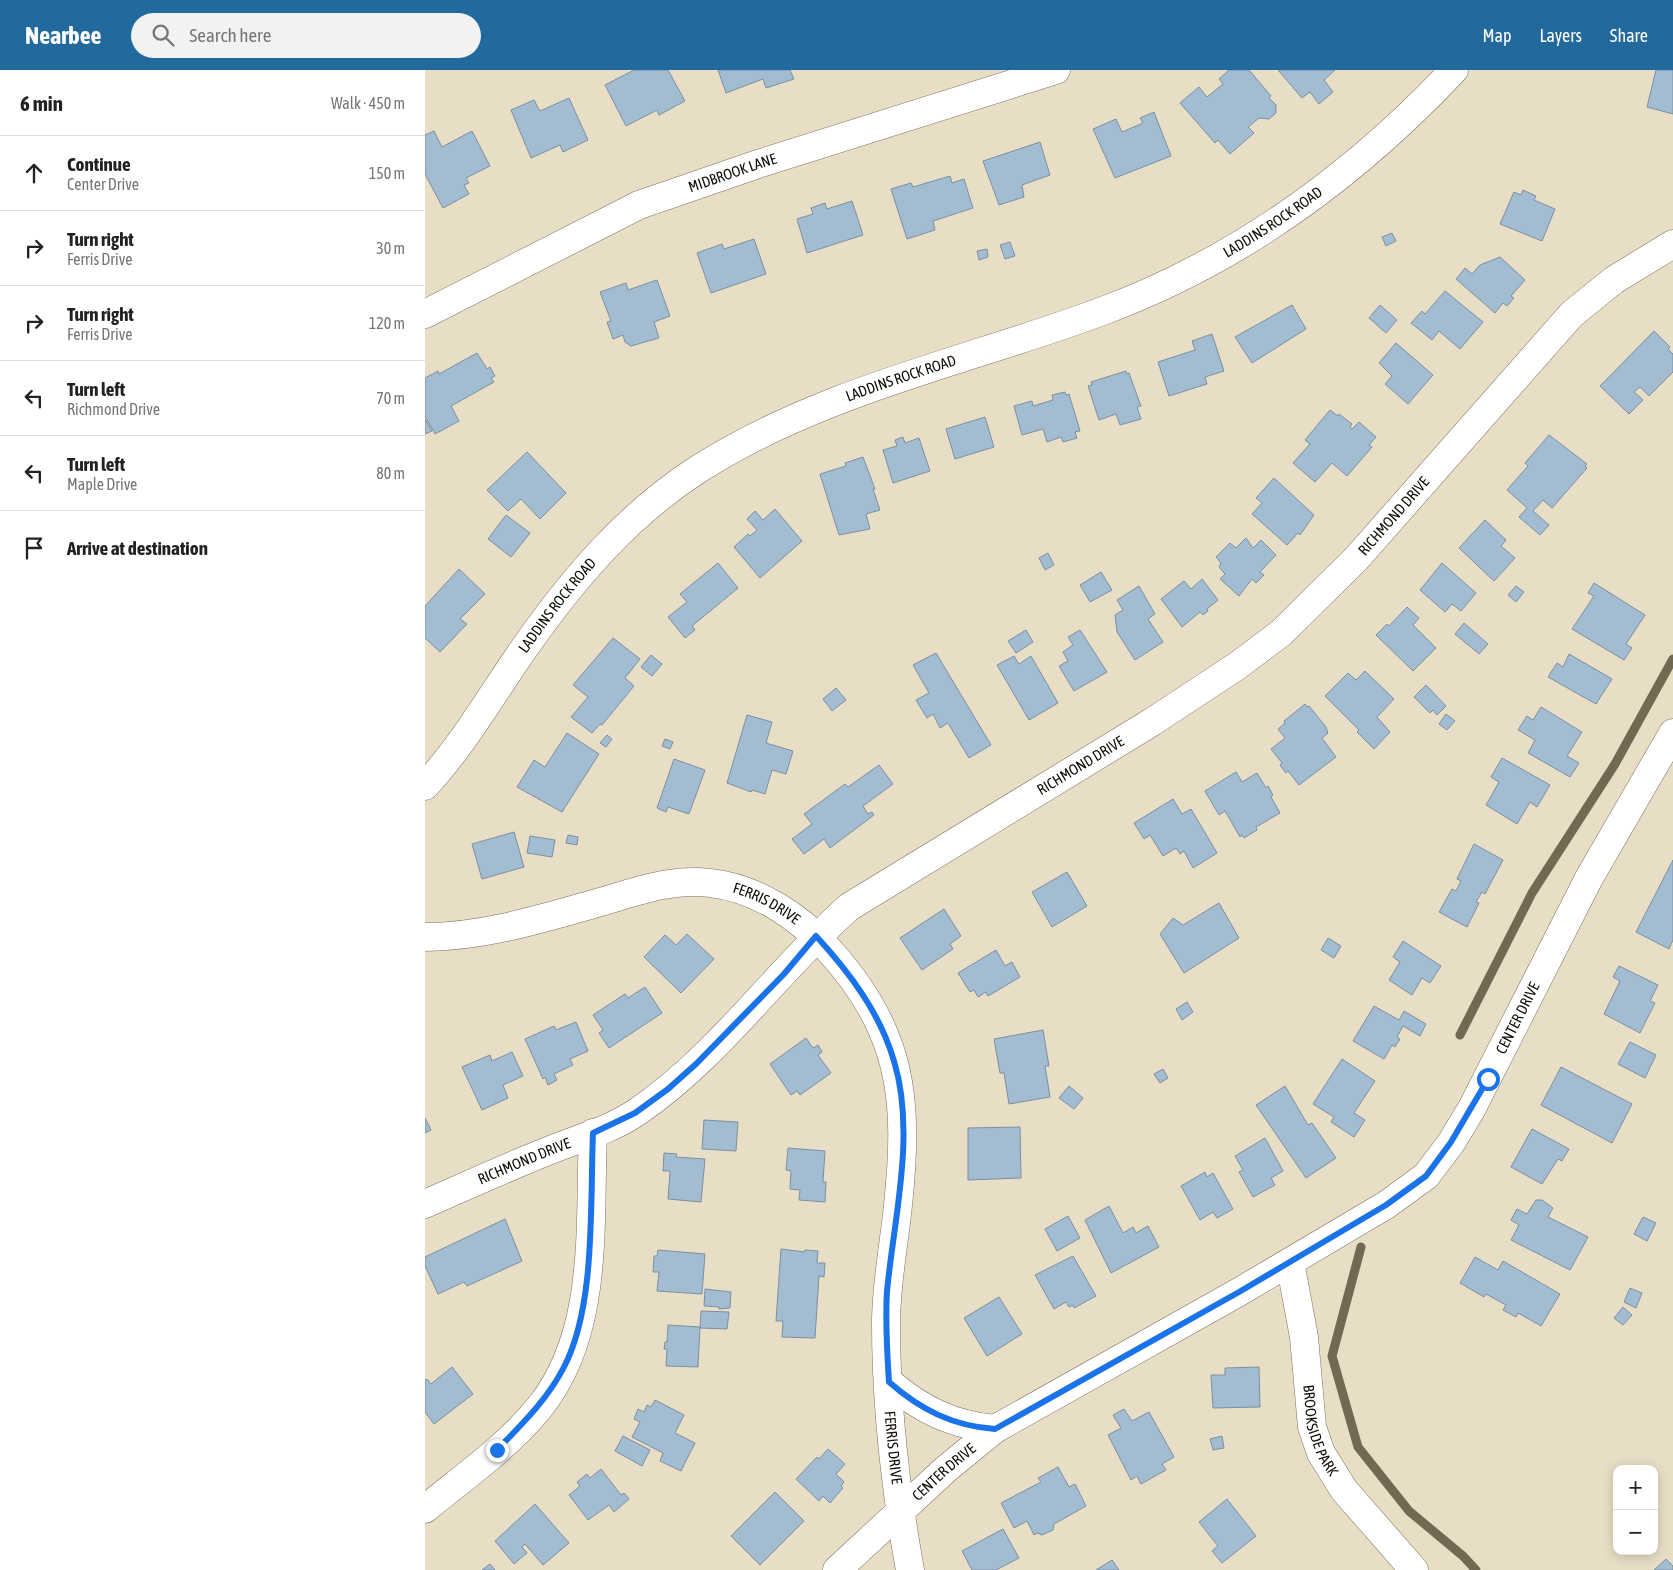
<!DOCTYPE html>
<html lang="en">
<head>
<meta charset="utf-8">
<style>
  body { margin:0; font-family:"Asap Condensed",sans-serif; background:#f2f2f2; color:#222 }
  .controls { position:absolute; right:15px; bottom:15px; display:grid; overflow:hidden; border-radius:10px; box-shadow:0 2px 12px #0003 }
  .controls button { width:45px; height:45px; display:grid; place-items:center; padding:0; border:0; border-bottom:1px solid #e0e0e0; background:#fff; color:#222; font:25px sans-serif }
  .stop { position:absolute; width:15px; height:15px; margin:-11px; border:4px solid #1a73e8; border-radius:50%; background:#fff }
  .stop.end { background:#1a73e8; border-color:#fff; box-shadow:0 1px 5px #0008 }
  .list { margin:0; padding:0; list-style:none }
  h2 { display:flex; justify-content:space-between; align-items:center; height:65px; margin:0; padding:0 20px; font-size:21px }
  h2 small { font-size:16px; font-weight:400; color:#767676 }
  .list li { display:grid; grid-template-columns:32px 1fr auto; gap:15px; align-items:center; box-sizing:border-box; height:75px; padding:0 20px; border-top:1px solid #e0e0e0 }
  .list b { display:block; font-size:19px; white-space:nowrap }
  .list p { margin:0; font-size:16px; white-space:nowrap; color:#767676 }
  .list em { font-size:16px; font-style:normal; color:#767676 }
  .icon { flex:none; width:28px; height:28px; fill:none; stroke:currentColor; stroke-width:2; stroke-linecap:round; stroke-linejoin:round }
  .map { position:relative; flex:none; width:1248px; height:1500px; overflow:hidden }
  header { display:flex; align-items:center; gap:30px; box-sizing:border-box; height:70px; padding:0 25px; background:#22699d; color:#fff }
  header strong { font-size:24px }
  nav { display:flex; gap:28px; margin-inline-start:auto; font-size:18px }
  .search { width:350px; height:45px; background:#f2f2f2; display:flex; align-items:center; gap:12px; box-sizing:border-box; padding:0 18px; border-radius:28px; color:#767676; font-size:19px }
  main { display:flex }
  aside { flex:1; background:#fff }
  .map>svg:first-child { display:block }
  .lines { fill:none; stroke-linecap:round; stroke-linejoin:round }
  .stream { stroke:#726853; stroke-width:9 }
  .building { fill:#a2bcd2; stroke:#7c8fa0 }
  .street-casing { stroke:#7b725d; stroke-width:29 }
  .secondary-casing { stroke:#7b725d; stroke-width:29 }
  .street { stroke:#fff; stroke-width:28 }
  .secondary { stroke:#fff; stroke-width:28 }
  .route { stroke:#1a73e8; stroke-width:6 }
  .labels { text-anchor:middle; stroke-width:4.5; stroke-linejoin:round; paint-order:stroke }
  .street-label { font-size:15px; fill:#100c05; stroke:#e8dec6 }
</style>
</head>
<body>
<header>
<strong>Nearbee</strong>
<div class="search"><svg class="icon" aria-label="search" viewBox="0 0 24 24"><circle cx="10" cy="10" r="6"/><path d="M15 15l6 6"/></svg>Search here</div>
<nav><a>Map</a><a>Layers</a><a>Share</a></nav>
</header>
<main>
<aside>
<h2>6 min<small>Walk · 450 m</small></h2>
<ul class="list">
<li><svg class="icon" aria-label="ahead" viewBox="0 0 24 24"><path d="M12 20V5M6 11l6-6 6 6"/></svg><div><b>Continue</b><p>Center Drive</p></div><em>150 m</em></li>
<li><svg class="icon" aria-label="right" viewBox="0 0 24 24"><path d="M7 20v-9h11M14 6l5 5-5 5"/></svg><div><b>Turn right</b><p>Ferris Drive</p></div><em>30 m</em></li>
<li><svg class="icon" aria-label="right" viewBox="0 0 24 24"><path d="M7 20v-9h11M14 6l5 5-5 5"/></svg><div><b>Turn right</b><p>Ferris Drive</p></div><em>120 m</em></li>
<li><svg class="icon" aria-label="left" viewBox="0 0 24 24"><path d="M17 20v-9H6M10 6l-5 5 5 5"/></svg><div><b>Turn left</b><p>Richmond Drive</p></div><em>70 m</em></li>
<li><svg class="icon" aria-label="left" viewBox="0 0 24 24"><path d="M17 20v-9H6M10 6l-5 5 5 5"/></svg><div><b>Turn left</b><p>Maple Drive</p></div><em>80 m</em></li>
<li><svg class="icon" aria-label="arrive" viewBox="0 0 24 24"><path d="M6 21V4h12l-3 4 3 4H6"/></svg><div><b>Arrive at destination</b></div></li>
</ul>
</aside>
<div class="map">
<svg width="1248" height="1500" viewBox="0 0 1248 1500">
  <rect width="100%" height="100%" fill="#e8dec6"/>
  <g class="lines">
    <!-- stream -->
    <path class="stream" d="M1035 965 1107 823 1190 694 1248 589
      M936 1177 907 1286 933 1377 984 1441 1038 1486 1051 1500"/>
  </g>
  <!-- building -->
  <path class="building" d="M209 0H243L260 31 234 45 232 40 201 56 180 15Z
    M293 0H365L369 9 341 18 338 9 301 23Z
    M804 0H824L846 26 844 28 851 35V43L844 49 834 48 823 57 829 63 805 84 793 70 790 73 755 33 774 17 782 27 798 14 794 9Z
    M853 0H910L899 10 908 22 894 34 885 22 877 28Z
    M1231 0H1248V44L1222 37Z
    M144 28 163 70 138 82 135 75 106 88 86 40 109 30 115 41Z
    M729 42 746 86 690 108 668 59 691 49 697 62 718 53 715 48Z
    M9 61 17 77 47 61 65 96 41 108 44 113 39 115 44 124 18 138 0 104V65Z
    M615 72 625 105 597 115 599 127 574 135 558 91Z
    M525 106 527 113 539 109 548 138 508 151 510 160 482 169 466 119 486 113 488 117Z
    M1098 120 1111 126 1109 130 1130 139 1117 171 1075 154 1089 122 1096 125Z
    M427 131 438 165 382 183 372 149 388 144 386 138 400 133 402 139Z
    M967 163 971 171 961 176 957 167Z
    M329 169 341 204 286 223 272 183 297 174 299 179Z
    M585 172 590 186 580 189 575 175Z
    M562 179 563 187 554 190 552 181Z
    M1075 187 1100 210 1086 226 1089 228 1082 236 1078 233 1070 243 1031 209 1040 198 1047 204 1055 195Z
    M232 210 245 246 229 252 234 268 206 276 200 272 198 265 188 269 182 252 186 251 175 222 201 213 203 220Z
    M1020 221 1058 252 1035 279 1014 261 1007 270 986 253 997 241 1000 244Z
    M867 235 881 259 827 293 810 267Z
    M955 235 972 250 961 263 944 248Z
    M1229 261 1245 277 1243 279 1248 284V302L1224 326 1215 317 1209 322 1218 330 1204 344 1175 316Z
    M787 264 799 301 780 307 782 314 744 326 733 292 770 280 767 271Z
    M971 273 1008 305 983 334 960 314 967 306 954 293Z
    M52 283 62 299 65 297 70 306 66 308 69 312 26 336 34 351 10 364 0 346V308L13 301 14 304Z
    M701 301 702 304 704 303 714 331 716 336 712 337 716 349 695 355 691 344 674 350 663 316 667 315 666 312Z
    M640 322 641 325 644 324 655 361 650 362 652 368 638 372 636 367 622 372 618 359 597 365 589 336 607 331 608 336 628 330 627 325Z
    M905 340 913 346 914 344 927 354 925 357 927 359 934 352 951 367 944 375 947 377 922 406 907 393 890 412 868 393 885 374 880 370Z
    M560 347 569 377 530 389 521 359Z
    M0 349 7 361 0 364Z
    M1124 365 1162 394 1160 396 1162 398 1127 438 1118 430 1108 441 1124 455 1115 465 1094 447 1102 438 1082 420 1103 396 1100 393Z
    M478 367 480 373 494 368 505 401 468 413 458 380 472 376 470 370Z
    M102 382 141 423 115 449 96 429 83 441 62 420Z
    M438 387 450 419H448L455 440 441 444 445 459 414 465 395 404 421 396 420 393Z
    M849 408 889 445 875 465 873 463 862 475 827 444 837 433 831 428Z
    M350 439 377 471 335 508 309 477 323 464 325 466 332 460 322 449 330 441 338 450Z
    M81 445 105 463 86 487 63 469Z
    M1060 450 1081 470 1076 476 1090 488 1069 511 1034 478Z
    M821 468 828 478 836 470 851 485 835 502 839 505 831 513 827 509 814 526 795 509 800 504 794 497 796 493 791 487 805 473 811 478Z
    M623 483 629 495 620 500 614 488Z
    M293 493 313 518 267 556 270 560 260 568 243 547 262 532 255 524Z
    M1017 493 1051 523 1036 541 1027 534 1020 542 995 520Z
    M34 499 60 524 35 549 42 554 15 582 0 568V536Z
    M676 502 687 520 665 532 655 515Z
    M777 509 793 530 782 539 783 541 778 545 775 542 757 557 736 529 759 511 766 519Z
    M1169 513 1220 545 1201 574 1207 578 1199 590 1147 559 1169 526 1163 523Z
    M714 516 730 544 723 549 738 572 710 590 692 562 690 545 698 540 692 530Z
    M1091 516 1099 522 1091 532 1083 525Z
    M982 537 994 548 988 555 1011 578 988 601 951 565 962 554 964 556Z
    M1039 553 1063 574 1054 584 1030 564Z
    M601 560 608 572 591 583 583 571Z
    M655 560 682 602 649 621 634 596 643 591 638 582 648 575 643 567Z
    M188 568 215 589 200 608 209 616 177 655 175 654 167 663 146 647 163 627 148 615Z
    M511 583 566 675 544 688 523 653 515 658 508 644 502 648 491 630 504 623 488 595Z
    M1144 584 1187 609 1171 634 1123 607 1132 593 1138 597Z
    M226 585 237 594 227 606 216 597Z
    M589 586 594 594 606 586 633 633 604 650 572 595Z
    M940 601 969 629 952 647 965 662 949 679 932 662 934 660 900 626 923 603 931 610Z
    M1001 615 1021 636 1012 645 1008 640 1005 643 989 627Z
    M411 618 421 630 407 641 398 629Z
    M880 634 882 637 884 636 901 657 903 663 897 668 911 687 874 715 863 701 861 703 855 695 857 693 846 679 860 668 853 659 860 653 859 651Z
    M1116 637 1157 662 1142 686 1154 693 1145 707 1103 683 1110 670 1093 660 1102 646 1108 650Z
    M1021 644 1030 651 1022 660 1014 654Z
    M322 645 347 652 341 673 368 681 361 704 347 700 340 724 327 720 326 722 302 713Z
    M142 663 174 684 137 742 92 717 109 690 120 697Z
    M182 665 187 669 181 677 175 673Z
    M240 669 248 672 245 679 237 676Z
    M1077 688 1125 715 1112 737 1105 732 1092 754 1061 735 1074 712 1066 707Z
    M249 689 280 700 264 744 243 737 241 742 232 738Z
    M454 695 468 714 438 736 443 744 447 742 449 745 405 778 399 769 379 784 367 769 387 754 379 744 420 714 423 717Z
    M811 702 817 712 832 703 841 718 843 716 848 725 846 727 855 743 831 757 832 760 819 768 817 765 815 767 800 741 794 745 780 721Z
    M748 729 757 744 766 739 792 783 768 798 759 781 755 784 751 778 738 786 725 765 719 769 709 753Z
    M89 762 99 797 57 809 47 774Z
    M143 765 153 767 152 775 141 773Z
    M105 766 130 770 127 787 102 783Z
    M1049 774 1078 790 1060 824 1057 822 1051 832 1054 833 1042 857 1014 842 1027 819 1031 821 1036 811 1032 809Z
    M1248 790V870L1244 879 1211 862Z
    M642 802 662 836 627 857 607 822Z
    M794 833 814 868 759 903 735 864 748 848 758 855Z
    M519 839 536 866 525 874 528 879 497 900 475 868Z
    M262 864 289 889 256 923 219 887 240 865 251 875Z
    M903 868 916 876 909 888 896 880Z
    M978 871 1016 896 1005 913 997 908 987 925 964 910 975 892 968 887Z
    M571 880 580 896 587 892 595 907 563 926 561 922 553 927 549 920 545 922 533 903Z
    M1194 896 1233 915 1225 931 1230 933 1215 963 1179 944 1195 911 1188 907Z
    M220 917 237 943 184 978 174 963 178 960 168 945 200 924 203 928Z
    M762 932 768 942 757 950 751 939Z
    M949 936 974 950 979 941 1001 954 995 966 978 956 972 967 975 969 970 977 967 975 959 989 928 971Z
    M151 952 163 981 145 989 148 995 129 1004 132 1010 123 1015 120 1007 118 1009 100 969 129 956 131 960Z
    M618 960 624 996H620L625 1027 584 1034 579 1003H575L569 969Z
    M381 968 388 978 393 975 397 982 393 985 406 1003 375 1025 372 1021 366 1025 345 994Z
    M1205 972 1231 985 1220 1008 1193 994Z
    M87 982 98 1006 78 1015 83 1028 57 1040 37 997 65 985 67 991Z
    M917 989 950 1011 929 1043 940 1050 929 1067 906 1052 909 1047 888 1034Z
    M1136 997 1207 1034 1187 1073 1116 1035Z
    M738 999 743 1008 735 1013 729 1004Z
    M644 1016 658 1028 649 1039 634 1028Z
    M860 1016 883 1055 887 1053 911 1088 881 1108 831 1035Z
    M0 1048 6 1060 0 1063Z
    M279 1050 313 1052 311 1081 277 1079Z
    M595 1057 596 1108 543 1110V1058Z
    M1107 1059 1144 1079 1137 1091 1133 1089 1117 1114 1086 1097Z
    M840 1068 858 1101 846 1108 850 1115 828 1127 814 1102 818 1100 810 1086Z
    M363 1078 400 1081 398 1112H401L400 1132 374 1130 375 1120 365 1119 366 1101 361 1100Z
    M239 1083 252 1084 251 1087 280 1089 276 1132 243 1129 245 1101H238Z
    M780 1102 782 1107 788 1103 808 1139 792 1148 788 1142 775 1150 756 1116Z
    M1111 1130H1117L1128 1138 1123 1147 1163 1167 1145 1200 1086 1170 1094 1155 1086 1150 1092 1139 1102 1144Z
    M684 1136 698 1163 708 1157 711 1163 723 1156 734 1177 686 1203 660 1150Z
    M643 1146 655 1168 632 1181 620 1159Z
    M1218 1147 1231 1153 1222 1171 1209 1164Z
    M80 1149 97 1191 42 1216 39 1212 13 1224 0 1196V1187Z
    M356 1179 380 1182V1180L393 1181 392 1193H400L399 1207 394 1206 390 1268 357 1267 358 1251H351Z
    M233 1180 280 1184 277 1224 232 1221 234 1202H228L229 1186H232Z
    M648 1186 671 1226 649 1238 648 1235 644 1237 641 1232 629 1239 610 1205Z
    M1050 1187 1073 1200 1078 1191 1135 1224 1116 1256 1093 1243 1091 1247 1078 1240 1081 1235 1061 1224 1059 1227 1035 1213Z
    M1205 1218 1217 1223 1211 1238 1199 1232Z
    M280 1219 306 1222 305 1238 294 1239V1237L279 1236Z
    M574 1227 597 1264 562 1286 539 1248Z
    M1198 1237 1207 1245 1198 1255 1189 1248Z
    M276 1241 304 1242 302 1259 275 1258Z
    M243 1255 275 1257 273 1297 241 1296 242 1279H239L240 1272H242Z
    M27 1297 48 1324 9 1354 0 1342V1310L2 1309 6 1314Z
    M834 1297 835 1337 788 1338 786 1305H800V1298Z
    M230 1330 259 1345 250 1363 270 1373 256 1401 235 1391 238 1383 207 1367 215 1352 209 1349 213 1339 219 1342 222 1335 226 1337Z
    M699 1339 707 1351 724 1342 749 1387 737 1394 741 1400 716 1414 712 1406 706 1410 683 1365 696 1358 688 1345Z
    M198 1366 225 1380 217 1396 190 1381Z
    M797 1366 799 1378 788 1380 785 1369Z
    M403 1379 420 1394 411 1404 419 1412 416 1416 418 1418 405 1433 398 1426 394 1431 371 1409 392 1387 394 1389Z
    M633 1397 644 1417 650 1414 661 1436 629 1454 628 1460 617 1465 613 1463 609 1465 602 1451 589 1458 576 1433 616 1412 613 1408Z
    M176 1399 196 1425 199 1423 204 1429 189 1442 184 1435 163 1450 144 1425 155 1416 152 1412 162 1404 165 1408Z
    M350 1422 379 1451 335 1495 306 1466Z
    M802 1429 831 1466 797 1493 787 1481 793 1476 774 1452Z
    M110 1434 144 1473 118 1495 100 1474 97 1477 102 1483 89 1494 70 1471Z
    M578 1459 594 1488 571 1500H547L537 1481Z
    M1241 1489 1248 1496V1500H1229Z
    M687 1490 694 1500H671Z
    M65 1494 70 1500H57Z"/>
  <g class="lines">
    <defs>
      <g id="street">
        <path id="s1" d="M0 244 214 135 333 94 631 0"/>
        <path id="s2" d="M0 867C60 867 122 847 179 831 213 821 249 808 285 813 331 818 374 846 404 880 478 962 484 1030 473 1135 469 1175 461 1214 461 1253 461 1333 471 1422 485 1500"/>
        <path id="s3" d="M0 1134C39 1117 78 1099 118 1083 149 1070 184 1061 212 1042 294 986 351 902 424 837L727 652 812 596 856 563 931 489 1147 244 1189 210 1248 174"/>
        <path id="s4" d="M865 1192 879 1267 887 1357 896 1383 919 1420 989 1500"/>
        <path d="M464 1312C496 1340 528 1355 570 1359"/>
        <path d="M0 1439C39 1407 82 1377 114 1338 175 1263 164 1155 168 1063"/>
        <path id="s5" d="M412 1500 521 1399 570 1359 814 1222 961 1135 1001 1106 1026 1073 1047 1038 1164 808 1248 663"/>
      </g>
      <g id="secondary">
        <path id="s6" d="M0 716C38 675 66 626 98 580 146 511 201 446 272 400 395 321 540 292 675 242 811 192 930 105 1029 0"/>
      </g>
    </defs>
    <!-- street casing -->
    <use href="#street" class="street-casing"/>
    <!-- secondary casing -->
    <use href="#secondary" class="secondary-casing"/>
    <!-- street -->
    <use href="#street" class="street"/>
    <!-- secondary -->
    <use href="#secondary" class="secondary"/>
  </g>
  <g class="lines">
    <!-- route -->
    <path class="route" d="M72 1380C97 1354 122 1330 139 1297 171 1236 165 1132 168 1063L210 1043 243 1019 271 994 359 904 391 866C425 903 455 943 469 991 491 1063 469 1148 462 1221 460 1252 462 1282 464 1312 496 1340 528 1356 570 1359L814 1222 961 1135 1001 1106 1026 1072 1063 1009"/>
  </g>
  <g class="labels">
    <!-- street labels -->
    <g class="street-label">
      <text dy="5" stroke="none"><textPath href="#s1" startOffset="339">MIDBROOK LANE</textPath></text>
      <text dy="5" stroke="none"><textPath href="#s6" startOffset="1049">LADDINS ROCK ROAD</textPath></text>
      <text dy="5" stroke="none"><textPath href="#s6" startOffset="644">LADDINS ROCK ROAD</textPath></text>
      <text dy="5" stroke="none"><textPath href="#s3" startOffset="1201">RICHMOND DRIVE</textPath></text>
      <text dy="5" stroke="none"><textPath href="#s6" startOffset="224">LADDINS ROCK ROAD</textPath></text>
      <text dy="5" stroke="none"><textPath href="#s3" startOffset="798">RICHMOND DRIVE</textPath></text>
      <text dy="5" stroke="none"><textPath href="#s2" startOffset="352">FERRIS DRIVE</textPath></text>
      <text dy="5" stroke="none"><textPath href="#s5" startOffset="895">CENTER DRIVE</textPath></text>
      <text dy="5" stroke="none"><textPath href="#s3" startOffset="108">RICHMOND DRIVE</textPath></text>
      <text dy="5" stroke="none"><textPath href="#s4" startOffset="172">BROOKSIDE PARK</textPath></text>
      <text dy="5" stroke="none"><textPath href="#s2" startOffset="949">FERRIS DRIVE</textPath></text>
      <text dy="5" stroke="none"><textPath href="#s5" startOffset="145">CENTER DRIVE</textPath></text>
    </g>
  </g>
</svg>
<div class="controls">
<button>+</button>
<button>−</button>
</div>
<div class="stop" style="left:1063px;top:1009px"></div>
<div class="stop end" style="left:72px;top:1380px"></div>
</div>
</main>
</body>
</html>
